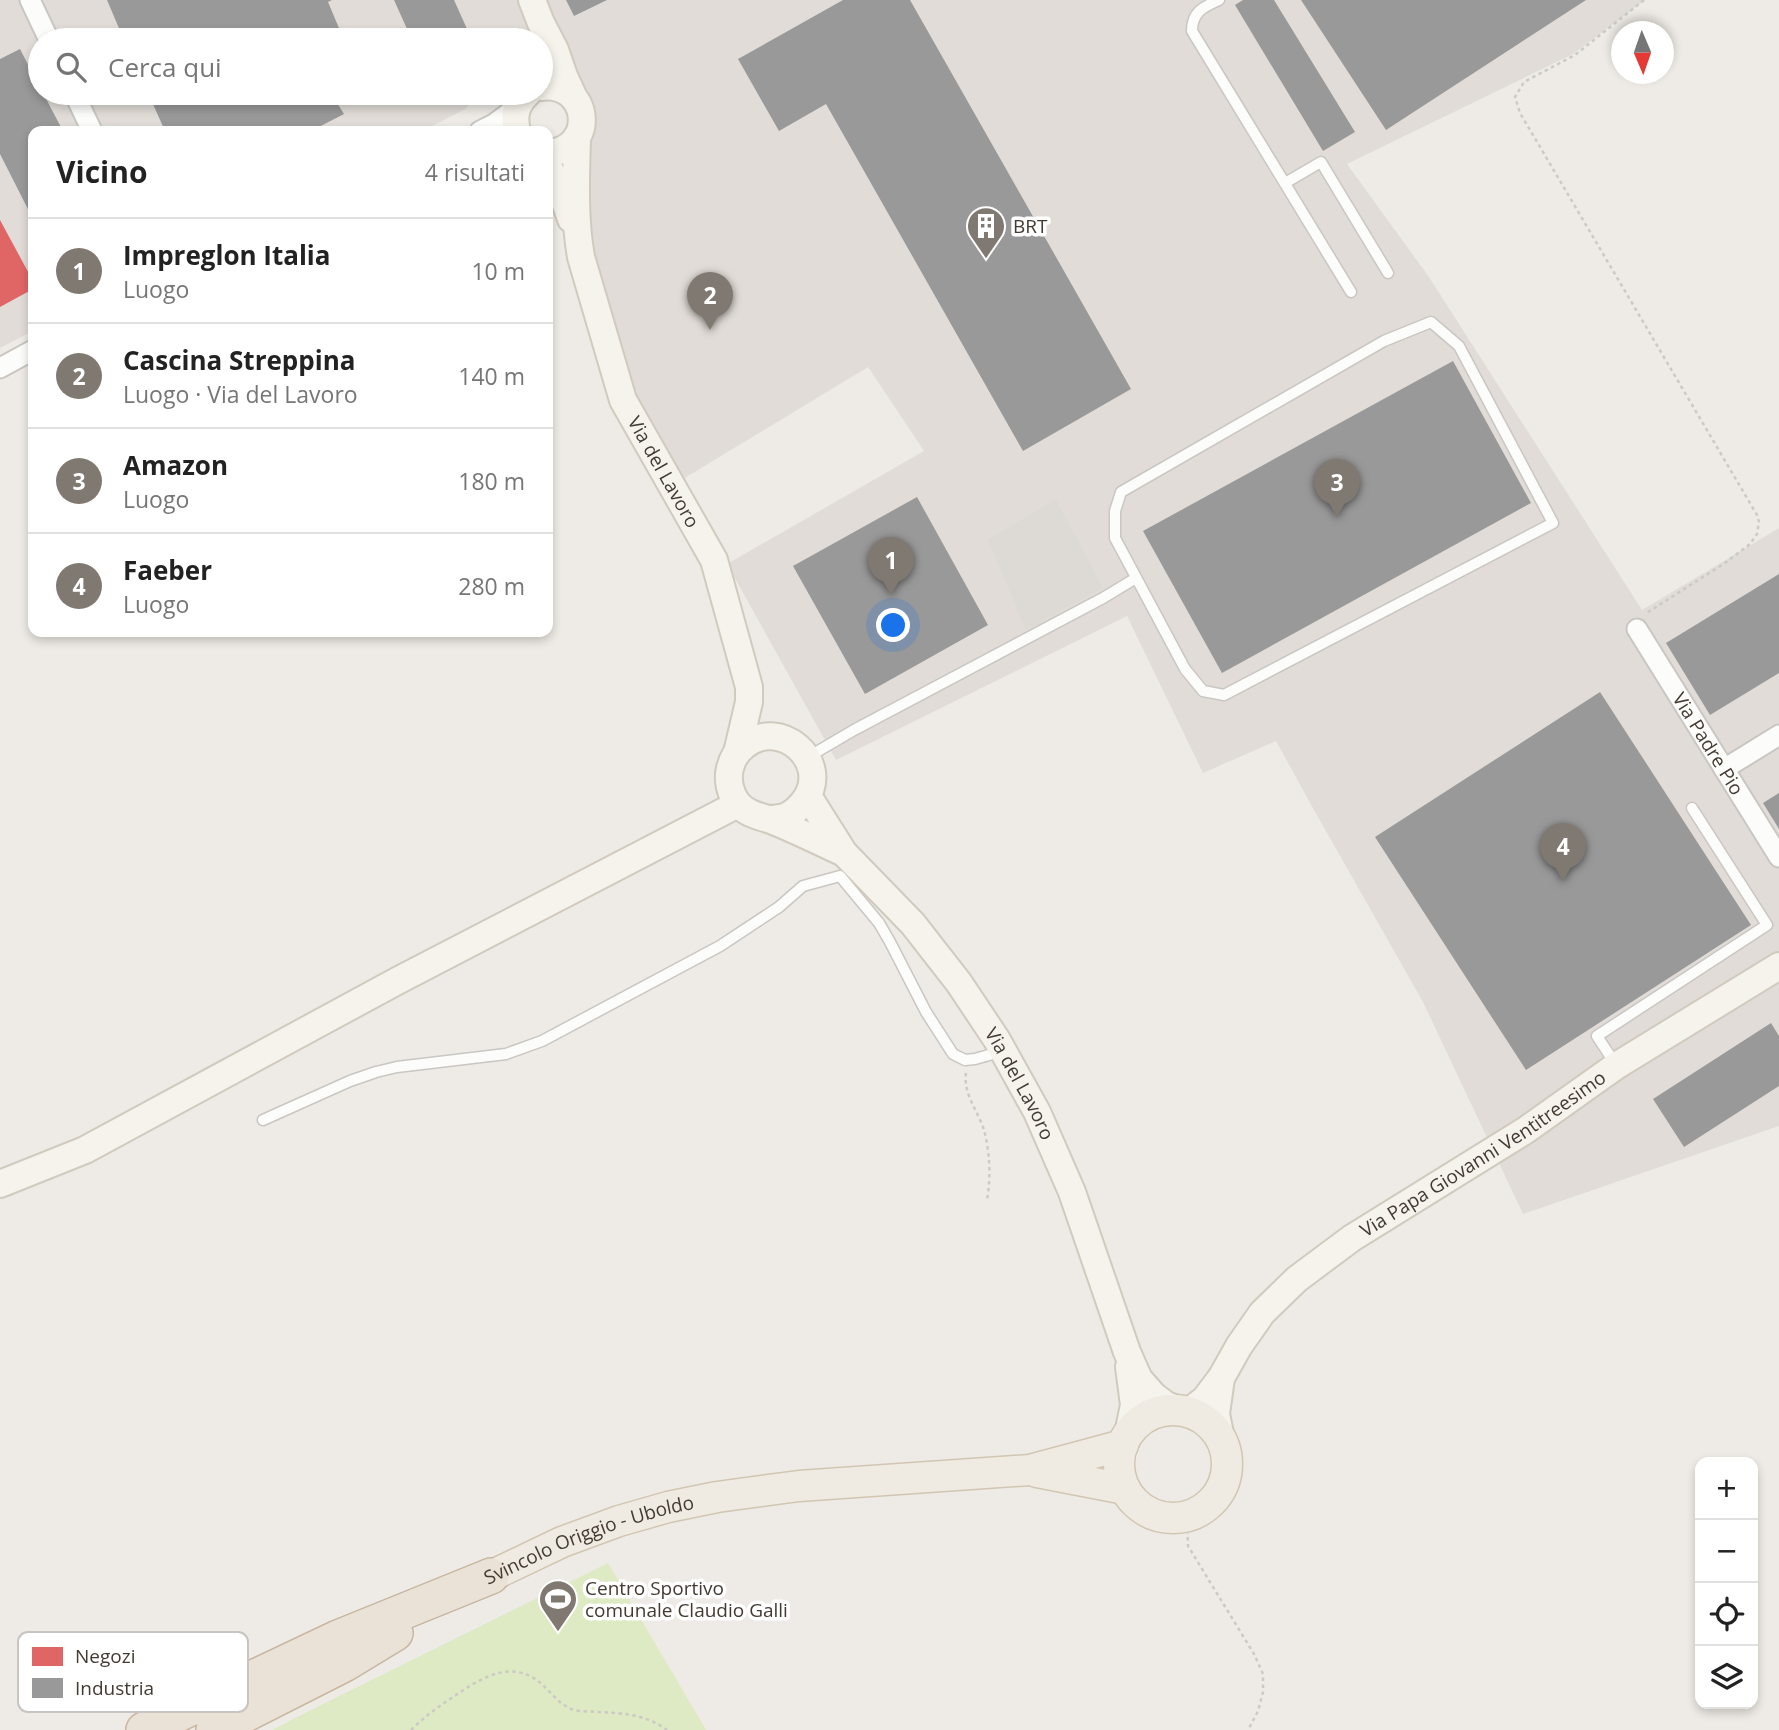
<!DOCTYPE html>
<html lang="it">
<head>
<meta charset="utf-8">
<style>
  body { margin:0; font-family:"Open Sans",sans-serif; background:#f6f6f6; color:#222 }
  .controls { position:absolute; right:21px; bottom:21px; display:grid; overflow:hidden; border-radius:14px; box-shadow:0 4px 10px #0003 }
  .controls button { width:63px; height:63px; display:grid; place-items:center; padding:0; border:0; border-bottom:2px solid #e0e0e0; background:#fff; color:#222; font:35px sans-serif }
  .compass { position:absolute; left:1611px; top:21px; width:63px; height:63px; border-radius:50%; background:#fff; box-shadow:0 4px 10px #0003; rotate:178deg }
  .you { position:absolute; left:894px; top:626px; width:24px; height:24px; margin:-18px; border:5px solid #fff; border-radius:50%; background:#1a73e8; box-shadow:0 0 0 10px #1a73e833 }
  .badge { display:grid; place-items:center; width:46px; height:46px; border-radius:50%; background:#7f7971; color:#fff; font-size:23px; font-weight:700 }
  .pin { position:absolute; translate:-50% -58px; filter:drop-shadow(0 2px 4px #0008) }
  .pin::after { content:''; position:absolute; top:37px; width:24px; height:21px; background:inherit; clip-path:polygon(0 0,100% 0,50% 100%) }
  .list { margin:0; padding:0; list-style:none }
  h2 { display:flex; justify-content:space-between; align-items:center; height:91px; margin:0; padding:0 28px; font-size:30px }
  h2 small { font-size:23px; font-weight:400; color:#767676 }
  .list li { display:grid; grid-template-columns:46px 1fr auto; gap:21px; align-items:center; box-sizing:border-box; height:105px; padding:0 28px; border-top:2px solid #e0e0e0 }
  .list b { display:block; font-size:26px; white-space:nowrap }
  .list p { margin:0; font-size:23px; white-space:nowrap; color:#767676 }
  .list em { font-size:23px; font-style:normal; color:#767676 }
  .icon { flex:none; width:38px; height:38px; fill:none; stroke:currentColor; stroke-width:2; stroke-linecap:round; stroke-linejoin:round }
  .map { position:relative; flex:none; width:1779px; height:1730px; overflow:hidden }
  .search { position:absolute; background:#fff; box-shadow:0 4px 10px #0003; left:28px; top:28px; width:525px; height:77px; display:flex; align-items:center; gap:18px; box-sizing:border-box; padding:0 24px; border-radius:38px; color:#767676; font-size:26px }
  .panel { position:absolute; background:#fff; box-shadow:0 4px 10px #0003; left:28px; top:126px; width:525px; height:511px; border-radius:14px }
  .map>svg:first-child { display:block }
  .industrial { fill:#e1dcd7 }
  .green { fill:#deeac3 }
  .parking { fill:#dddad6 }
  .shops { fill:#e06666 }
  .industry { fill:#999 }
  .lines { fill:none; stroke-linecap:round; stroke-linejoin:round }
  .lane-casing { stroke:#cac7c2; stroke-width:13 }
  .street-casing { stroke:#cac7c2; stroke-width:23 }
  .secondary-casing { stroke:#d0cabf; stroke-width:30 }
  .primary-casing { stroke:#d1c6b2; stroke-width:33 }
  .highway-casing { stroke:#c8b6a0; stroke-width:38 }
  .path { stroke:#cccac6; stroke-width:2.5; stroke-dasharray:3.5 3.5; stroke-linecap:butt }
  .lane { stroke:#fcfcfb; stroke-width:10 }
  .street { stroke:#fcfcfb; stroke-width:19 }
  .secondary { stroke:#f6f3ec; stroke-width:26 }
  .primary { stroke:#f0ebe2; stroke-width:30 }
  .highway { stroke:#ebe2d7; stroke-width:35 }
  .labels { text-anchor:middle; stroke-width:7; stroke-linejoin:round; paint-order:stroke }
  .poi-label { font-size:19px; fill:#433b32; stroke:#fff; text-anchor:start }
  .street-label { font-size:19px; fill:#433b32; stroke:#fff }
  .key { fill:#fff; stroke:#c7c4c2; stroke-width:2 }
  .key-label { font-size:19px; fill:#433b32 }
</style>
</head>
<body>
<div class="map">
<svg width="1779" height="1730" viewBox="0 0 1779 1730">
  <rect width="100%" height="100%" fill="#eeebe6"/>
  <!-- industrial -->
  <path class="industrial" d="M0 0H1645L1573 54 1347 164 1429 277 1642 610 1779 528V1126L1523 1214 1423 1002 1314 810 1276 741 1203 773 1127 616 836 760 727 564 924 451 868 367 683 479 628 398 586 238V118L541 40H40V93H480L465 109 423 131H33V331L0 348Z"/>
  <!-- green -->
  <path class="green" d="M608 1563 706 1730H272L311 1710Z"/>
  <!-- parking -->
  <path class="parking" d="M1056 499 1103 588 1026 630 988 540Z"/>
  <!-- shops -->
  <path class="shops" d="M0 220 33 281V289L0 307Z"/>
  <!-- industry -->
  <path class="industry" d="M107 0H332L328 2 344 40H124Z
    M394 0H454L472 40H412Z
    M566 0H607L574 16Z
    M843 0H910L1131 389 1023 451 826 104 779 131 738 59Z
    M1243 0H1274L1355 132 1323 151 1235 5Z
    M1301 0H1586L1386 130Z
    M20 49 40 88V93H43L63 131H33V219L0 154V59Z
    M148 93H331L344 114 311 131H165Z
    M1453 361 1531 503 1222 673 1143 531Z
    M917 497 988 625 865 694 793 566Z
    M1779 574V673L1710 715 1666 643Z
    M1600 692 1751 925 1526 1070 1375 837Z
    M1779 793V829L1763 803Z
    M1771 1023 1779 1036V1086L1684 1147 1653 1099Z"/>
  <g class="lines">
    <defs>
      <path id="lane" d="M1219 0C1203 7 1192 12 1192 31L1351 292
        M1285 183 1321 162 1388 273
        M1431 322 1459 346 1553 523 1224 695 1203 691 1185 669 1115 538V511L1121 492 1384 341Z
        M808 757 854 730 1103 598 1136 578
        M1616 1065 1597 1036 1767 925 1692 808
        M263 1120 350 1081 376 1072 397 1067 506 1054 542 1041 720 946 779 907 803 886 840 876 879 923 890 942 926 1012 953 1054 965 1060 975 1059 1003 1051"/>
      <g id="street">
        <path d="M30 0 49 40"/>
        <path d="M74 93 92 131"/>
        <path d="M480 131 494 124 517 107"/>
        <path d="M0 368 33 350"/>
        <path id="s1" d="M1637 629 1779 857"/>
        <path d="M1724 769 1779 735"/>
      </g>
      <g id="secondary">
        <path d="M532 0 541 23 555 50 564 76 574 98"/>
        <path d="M541 87C591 81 597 150 548 153"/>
        <path d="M517 131C513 116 516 104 528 93"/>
        <path id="s2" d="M577 137C576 177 574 218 581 257L623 400 714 560 749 687V702L737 753"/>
        <path d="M548 166 564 199 571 219"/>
        <path id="s3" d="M808 796 844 853 913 924 959 983 997 1040 1037 1112 1072 1192 1127 1352 1139 1379 1154 1396 1166 1405 1182 1411"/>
        <path d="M769 819C774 819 780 818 785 817 794 813 800 807 805 800 832 761 779 716 744 746 736 752 732 760 730 768 727 780 730 794 738 804 747 814 759 816 771 820 796 830 820 842 844 853"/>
        <path d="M0 1184 85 1150 399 980 738 804"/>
        <path id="s4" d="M1221 1378 1239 1346 1262 1313 1297 1279 1352 1238 1526 1130 1616 1066 1779 966"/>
        <path d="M1187 1413 1205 1399 1221 1378 1216 1414 1221 1439"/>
        <path d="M1128 1434 1134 1405 1129 1367"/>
      </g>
      <g id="primary">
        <circle cx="1173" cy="1464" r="54"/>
        <path d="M1037 1472 1125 1489"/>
        <path id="s5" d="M472 1585 562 1542 619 1521 668 1507 717 1497 799 1486 1030 1470 1123 1445"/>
      </g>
      <path id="highway" d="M144 1730 338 1638 491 1576
        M214 1730 344 1664 395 1633"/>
    </defs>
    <!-- lane casing -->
    <use href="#lane" class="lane-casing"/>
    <!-- street casing -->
    <use href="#street" class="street-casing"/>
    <!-- secondary casing -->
    <use href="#secondary" class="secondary-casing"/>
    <!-- primary casing -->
    <use href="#primary" class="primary-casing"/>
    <!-- highway casing -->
    <use href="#highway" class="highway-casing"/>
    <!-- path -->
    <path class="path" d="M1644 0 1575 55 1524 82 1515 97 1520 113 1757 515 1759 522 1757 534 1750 544 1725 563 1645 614
      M966 1073C963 1094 978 1111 984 1130 990 1153 991 1177 987 1200
      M1187 1516 1188 1546 1254 1654 1263 1674V1692L1258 1711 1248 1730
      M411 1730C424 1717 438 1707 453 1697 477 1681 504 1662 532 1677 548 1686 556 1704 574 1710 581 1712 589 1711 596 1712 622 1713 645 1714 667 1730"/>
    <!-- lane -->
    <use href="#lane" class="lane"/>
    <!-- street -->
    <use href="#street" class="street"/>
    <!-- secondary -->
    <use href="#secondary" class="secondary"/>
    <!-- primary -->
    <use href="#primary" class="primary"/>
    <!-- highway -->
    <use href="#highway" class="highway"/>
  </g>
  <!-- icons -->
  <defs>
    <symbol id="building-pin" viewBox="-11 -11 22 30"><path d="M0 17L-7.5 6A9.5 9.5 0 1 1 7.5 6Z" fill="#7f7971" stroke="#fff"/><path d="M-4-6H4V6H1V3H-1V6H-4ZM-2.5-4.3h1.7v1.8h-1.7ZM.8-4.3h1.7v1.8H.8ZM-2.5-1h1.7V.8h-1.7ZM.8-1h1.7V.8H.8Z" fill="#fff"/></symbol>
    <symbol id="stadium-pin" viewBox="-11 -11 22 30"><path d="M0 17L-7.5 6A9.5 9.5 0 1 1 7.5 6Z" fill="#7f7971" stroke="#fff"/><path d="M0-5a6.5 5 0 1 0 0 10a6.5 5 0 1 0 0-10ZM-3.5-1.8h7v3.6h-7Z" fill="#fff"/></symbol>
  </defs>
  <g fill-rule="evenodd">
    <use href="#building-pin" x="964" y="204" width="44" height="60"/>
    <use href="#stadium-pin" x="536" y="1577" width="44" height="60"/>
  </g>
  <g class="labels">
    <!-- poi labels -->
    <g class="poi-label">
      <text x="1013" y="233">BRT</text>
      <text x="585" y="1595">Centro Sportivo<tspan x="585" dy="22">comunale Claudio Galli</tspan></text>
    </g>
    <!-- street labels -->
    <g class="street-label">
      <text dy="7" stroke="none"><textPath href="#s2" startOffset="352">Via del Lavoro</textPath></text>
      <text dy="7" stroke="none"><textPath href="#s1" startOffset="135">Via Padre Pio</textPath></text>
      <text dy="7" stroke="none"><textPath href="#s3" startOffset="359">Via del Lavoro</textPath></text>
      <text dy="7" stroke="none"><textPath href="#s4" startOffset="350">Via Papa Giovanni Ventitreesimo</textPath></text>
      <text dy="7" stroke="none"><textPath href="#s5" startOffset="126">Svincolo Origgio - Uboldo</textPath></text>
    </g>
  </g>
  <!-- legend -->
  <rect x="18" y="1632" width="230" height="80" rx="10" class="key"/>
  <rect x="32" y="1647" width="31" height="19" fill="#e06666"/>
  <rect x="32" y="1678" width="31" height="20" fill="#999"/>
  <g class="key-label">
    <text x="75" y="1663">Negozi</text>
    <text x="75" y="1695">Industria</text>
  </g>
</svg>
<div class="controls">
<button>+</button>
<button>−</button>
<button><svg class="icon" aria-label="locate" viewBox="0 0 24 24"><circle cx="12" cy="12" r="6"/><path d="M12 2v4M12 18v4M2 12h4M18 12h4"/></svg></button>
<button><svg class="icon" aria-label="layers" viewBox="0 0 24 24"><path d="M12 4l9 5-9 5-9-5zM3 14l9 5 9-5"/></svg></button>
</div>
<svg class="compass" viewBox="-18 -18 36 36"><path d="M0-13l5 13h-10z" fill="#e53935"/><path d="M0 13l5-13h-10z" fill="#767676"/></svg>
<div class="you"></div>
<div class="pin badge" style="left:891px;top:595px">1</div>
<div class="pin badge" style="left:710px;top:330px">2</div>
<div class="pin badge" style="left:1337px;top:517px">3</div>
<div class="pin badge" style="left:1563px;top:881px">4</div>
<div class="search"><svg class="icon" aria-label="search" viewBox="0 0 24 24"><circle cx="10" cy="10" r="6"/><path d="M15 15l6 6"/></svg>Cerca qui</div>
<section class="panel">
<h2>Vicino<small>4 risultati</small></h2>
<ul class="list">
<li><span class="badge">1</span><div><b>Impreglon Italia</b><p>Luogo</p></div><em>10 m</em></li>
<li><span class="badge">2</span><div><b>Cascina Streppina</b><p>Luogo · Via del Lavoro</p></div><em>140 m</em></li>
<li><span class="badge">3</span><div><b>Amazon</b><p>Luogo</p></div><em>180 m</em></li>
<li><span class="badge">4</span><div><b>Faeber</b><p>Luogo</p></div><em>280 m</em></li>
</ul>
</section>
</div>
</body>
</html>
